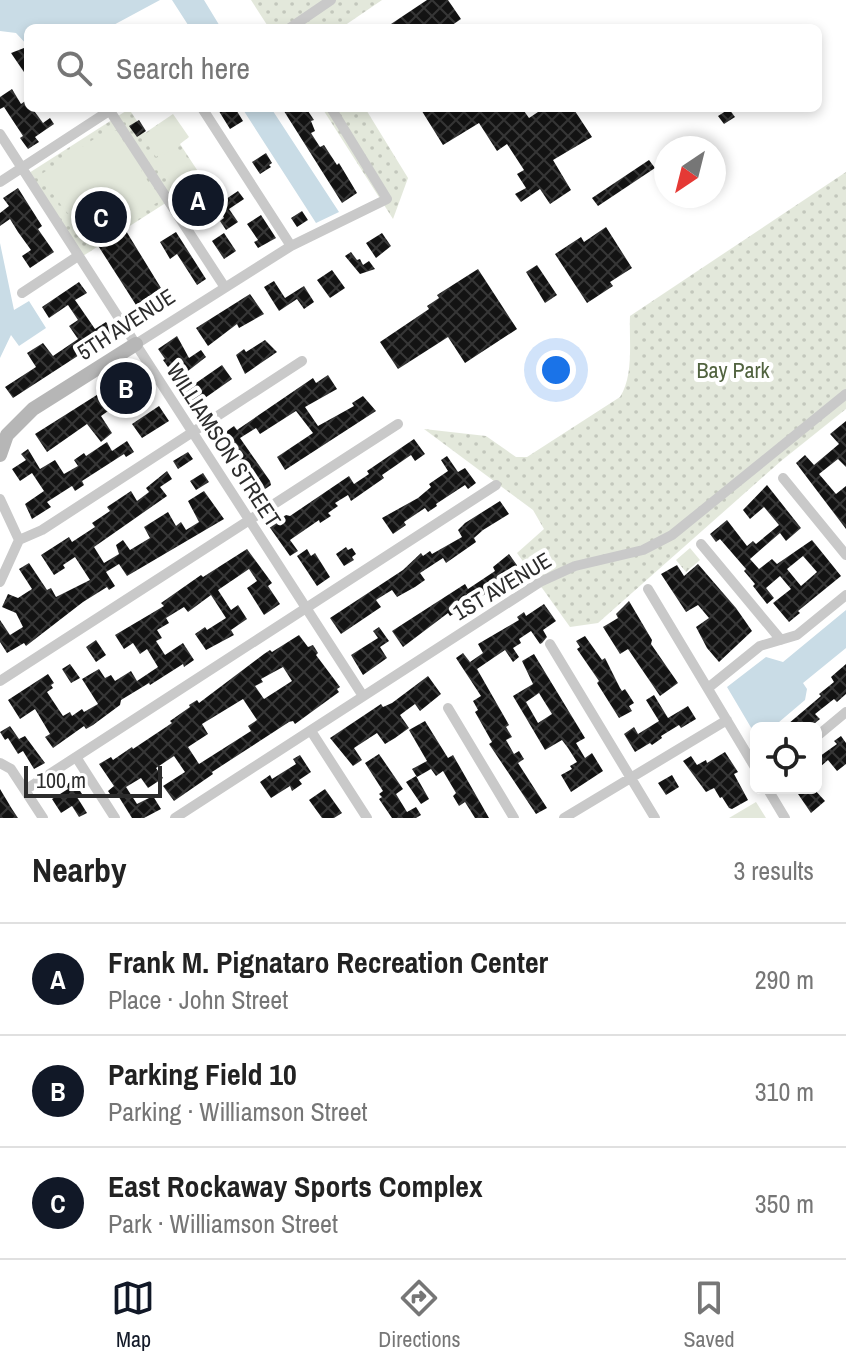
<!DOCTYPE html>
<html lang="en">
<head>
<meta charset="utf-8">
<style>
  body { margin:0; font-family:"Archivo Narrow",sans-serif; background:#f2f2f2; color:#222 }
  .controls { position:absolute; right:24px; bottom:24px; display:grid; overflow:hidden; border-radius:12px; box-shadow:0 4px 12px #0003 }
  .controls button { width:72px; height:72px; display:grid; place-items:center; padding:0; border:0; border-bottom:2px solid #e0e0e0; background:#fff; color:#222; font:40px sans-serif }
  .compass { position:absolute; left:654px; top:136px; width:72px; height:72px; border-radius:50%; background:#fff; box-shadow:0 4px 12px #0003; rotate:215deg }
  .scale { position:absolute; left:24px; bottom:20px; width:138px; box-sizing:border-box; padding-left:8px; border:4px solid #2c2c2c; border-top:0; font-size:22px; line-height:28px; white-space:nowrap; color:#2c2c2c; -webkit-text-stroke:6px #fff; paint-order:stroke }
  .you { position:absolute; left:556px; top:370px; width:28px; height:28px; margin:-20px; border:6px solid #fff; border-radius:50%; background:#1a73e8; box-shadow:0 0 0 12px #1a73e833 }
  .badge { display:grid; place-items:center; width:52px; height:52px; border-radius:50%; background:#111827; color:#fff; font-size:26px; font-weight:700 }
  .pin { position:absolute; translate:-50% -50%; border:4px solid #fff; box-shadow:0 2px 8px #0006 }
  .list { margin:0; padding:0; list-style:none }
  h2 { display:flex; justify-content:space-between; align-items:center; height:104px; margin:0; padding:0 32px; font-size:34px }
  h2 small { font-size:26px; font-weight:400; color:#767676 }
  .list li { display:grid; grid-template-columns:52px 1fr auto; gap:24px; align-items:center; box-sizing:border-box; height:112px; padding:0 32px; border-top:2px solid #e0e0e0 }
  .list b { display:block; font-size:30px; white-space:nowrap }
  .list p { margin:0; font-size:26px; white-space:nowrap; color:#767676 }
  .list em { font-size:26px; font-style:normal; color:#767676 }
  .icon { flex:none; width:44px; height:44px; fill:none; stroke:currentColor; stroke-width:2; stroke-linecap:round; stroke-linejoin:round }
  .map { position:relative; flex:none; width:846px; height:818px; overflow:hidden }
  .search { position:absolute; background:#fff; box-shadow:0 4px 12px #0003; left:24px; right:24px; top:24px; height:88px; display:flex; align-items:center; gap:20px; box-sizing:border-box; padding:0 28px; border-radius:12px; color:#767676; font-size:30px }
  .sheet { height:440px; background:#fff }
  nav { display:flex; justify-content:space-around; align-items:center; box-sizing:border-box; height:112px; border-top:2px solid #e0e0e0; background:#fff; font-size:22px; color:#767676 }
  nav a { display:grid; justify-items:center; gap:4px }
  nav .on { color:#111827 }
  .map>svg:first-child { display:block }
  .grass { fill:url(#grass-tufts) }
  .park { fill:url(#park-dots) }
  .pitch { fill:#e3e8db }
  .water { fill:#c9dce6 }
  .building { fill:url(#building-cross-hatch); fill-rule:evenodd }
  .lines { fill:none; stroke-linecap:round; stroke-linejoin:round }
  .street { stroke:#c9c9c9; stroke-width:10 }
  .secondary { stroke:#b6b6b6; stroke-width:14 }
  .labels { text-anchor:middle; stroke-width:8; stroke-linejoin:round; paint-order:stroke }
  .street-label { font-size:22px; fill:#2c2c2c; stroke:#fff }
  .park-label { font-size:22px; fill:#51633f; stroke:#fff }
</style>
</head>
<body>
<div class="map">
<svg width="846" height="818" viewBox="0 0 846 818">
  <defs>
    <pattern id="grass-tufts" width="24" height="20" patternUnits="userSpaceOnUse" patternTransform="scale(2)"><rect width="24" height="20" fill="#e3e8db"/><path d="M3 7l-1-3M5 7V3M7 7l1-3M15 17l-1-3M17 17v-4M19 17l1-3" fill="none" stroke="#c3c7bc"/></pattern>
    <pattern id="park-dots" width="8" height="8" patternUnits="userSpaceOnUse" patternTransform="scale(2)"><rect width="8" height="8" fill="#e3e8db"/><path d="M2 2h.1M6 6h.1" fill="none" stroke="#c3c7bc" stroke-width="1.8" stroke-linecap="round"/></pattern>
    <pattern id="building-cross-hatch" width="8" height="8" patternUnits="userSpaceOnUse" patternTransform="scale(2)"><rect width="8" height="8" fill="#131313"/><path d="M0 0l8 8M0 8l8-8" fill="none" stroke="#363636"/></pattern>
  </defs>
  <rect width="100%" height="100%" fill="#fff"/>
  <!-- grass -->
  <path class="grass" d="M690 548 700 560 686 572 676 560Z
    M756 802 766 818H729Z"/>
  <!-- park -->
  <path class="park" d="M251 0H382L341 28H269Z
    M322 108H365L408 178 393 219Z
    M129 109 145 133 173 114 189 137 180 144 203 179 83 256 29 173Z
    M846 172V409L781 461 598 623 570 627 517 553 544 529 533 510 424 429 486 436 516 457H527L620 397C634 376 629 341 630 316Z"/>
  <!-- pitch -->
  <path class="pitch" d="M173 116 187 136 156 157 142 136Z
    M109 129 117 131 160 201C90 241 86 244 40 175Z
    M175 148 194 178 177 189 157 159Z"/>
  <!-- water -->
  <path class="water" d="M0 0H160L108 28H28V46L16 33 0 31Z
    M172 0H204L221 28H190Z
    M242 108H271L339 212 316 223Z
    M0 243 14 310 29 301 46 328 19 346 11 335 0 358Z
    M846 610V648L803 683 807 689 805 700 772 728H756V736L727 687 766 657 783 662Z"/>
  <!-- building -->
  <path class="building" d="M427 0H448L461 19 448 28H385Z
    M24 48 28 54V78L11 53Z
    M12 89 21 104 28 99V108H32L43 123 50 118 54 124 35 137 39 142 28 149 20 138 23 136 4 107 0 109V97Z
    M217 108H235L243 121 230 129Z
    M282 108H306L314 120 311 121 315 131 311 133 320 147 324 145 337 165 339 163 357 193 342 203Z
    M420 108H522L529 118 544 108H573L592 137 553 160 571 190 550 204 540 189 521 202 515 194 526 188 517 174 524 170 507 144 497 151 479 123 443 145Z
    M729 109 735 117 724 124 718 116Z
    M139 120 146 131 137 137 129 126Z
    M266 153 272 163 269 165 271 167 260 174 252 162Z
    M649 160 655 168 598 206 592 198Z
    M204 181 219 203 192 220 177 198Z
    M18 188 42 226 38 229 54 252 30 268 22 256 31 250 18 232 10 219 0 226V213L9 206 3 198Z
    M238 191 244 199 229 209 238 222 226 230 220 221 224 218 217 205Z
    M302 211 308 220 297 227 291 218Z
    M261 215 276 238 258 248 254 242 258 240 247 224Z
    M123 226 161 288 136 305 97 244Z
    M606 227 632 268 610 282 613 286 587 303 555 254 581 237 584 242Z
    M176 232 206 279 197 285 177 254 170 259 160 242Z
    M224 233 236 251 224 259 212 241Z
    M382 233 391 246 376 258 366 243Z
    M351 252 357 260 360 259 363 265 369 261 375 269 360 274 345 256Z
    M537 265 557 295 545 303 526 272Z
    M478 269 517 329 465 363 448 337 398 369 380 342 429 309 427 306 439 298 437 295Z
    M332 270 345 288 330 298 317 280Z
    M274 281 285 298 304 286 314 302 304 309 297 299 279 311 264 287Z
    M79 282 87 293 75 300 95 329 106 322 113 333 13 398 5 387 36 367 27 353 43 343 53 356 78 339 69 326 78 320 68 305 49 318 42 307Z
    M250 294 264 314 239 328 237 324 208 346 196 328Z
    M177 336 189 358 201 350 206 357 188 371 196 383 222 365 232 379 195 405 163 360 165 359 158 349Z
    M265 340 277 352 245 374 236 355 244 349 246 352Z
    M328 375 337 389 305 407 318 426 354 406 352 403 363 396 376 411 285 470 277 457 313 433 296 411 260 434 256 428 240 438 270 481 271 485 255 496 249 487 252 485 220 436 234 426 237 430 313 378 316 383Z
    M100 393 111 409 101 416 112 433 101 442 87 424 47 452 35 434Z
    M159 406 169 421 142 438 132 424Z
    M846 421V467L838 459 819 474 836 494 846 486V529L796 463 805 455 814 465 839 444 830 434Z
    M414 439 425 454 415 461 411 455 382 475 384 478 351 501 348 495 335 503 338 506 328 513 331 516 320 523 319 520 290 540 298 551 290 556 268 525 286 515 290 516 349 476 354 484 369 474 367 471Z
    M127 441 134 452 126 457 124 454 82 481 84 485 75 491 72 486 47 502 51 507 32 519 25 504 44 491 32 473 20 481 12 469 26 460 21 454 28 449 40 469 55 460 64 474 78 466 74 460 84 453 86 456 107 442 112 451Z
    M188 452 193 459 178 469 173 461Z
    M447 456 458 472 465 468 476 483 468 489 465 485 436 504 437 506 428 512 425 508 404 522 406 525 393 534 382 518 418 498 431 487 429 484 448 471 441 460Z
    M167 471 172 479 160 487 167 496 94 547 104 563 119 554 116 545 123 540 130 550 150 538 144 527 168 512 176 526 181 522 186 530 199 522 188 501 204 491 224 519 127 576 119 564 106 572 115 586 109 590 107 587 83 602 26 646 24 643 7 653 0 642V620L10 635 23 627 16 613 2 607 8 594 18 598 32 589 19 569 29 563 47 590 51 588 56 597 90 580 75 557 63 565 65 568 54 575 41 555 69 537 72 542 95 527 92 523 110 511 107 507 131 491 137 501 149 492 146 488Z
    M203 473 209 482 196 490 190 481Z
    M767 485 801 528 786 541 780 533 750 559 759 569 772 559 777 564 812 540 841 576 798 611 800 613 789 622 773 603 791 589 780 576 766 588 774 598 767 604 753 586 755 584 744 571 746 569 720 539 716 542 710 534 727 520 747 546 753 541 756 544 779 525 764 507 750 519 743 510ZM803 556 817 572 801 586 787 569Z
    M500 501 509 514 483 530 474 538 476 542 446 563 443 558 420 573 425 580 415 587 397 597 392 590 379 598 376 600 381 607 341 634 330 618 403 570 421 553 423 556 430 551 432 554 462 537 458 530 465 523Z
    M346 547 348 550 352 548 356 554 352 557 354 560 344 566 336 554Z
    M247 549 272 583 268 586 280 604 264 615 247 588 257 581 249 569 218 590 231 610 238 605 247 619 231 630 234 635 206 650 195 634 205 627 207 630 226 618 211 595 188 612 184 607 166 618 169 623 157 630 162 638 156 641 165 655 183 643 194 660 184 667 183 664 150 685 149 683 121 700 120 705 93 725 86 729 84 726 53 748 45 737 50 734 35 709 20 719 8 700 48 674 54 683 51 685 53 688 47 692 63 716 70 712 72 716 82 709 84 712 98 704 82 679 99 669 105 678 111 675 115 681 131 671 137 681 158 667 147 649 140 654 133 643 124 649 115 635 164 606 161 603 201 575 203 577Z
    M307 549 311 556 315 553 330 577 317 586 297 556Z
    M509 554 524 575 506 587 503 583 450 616 448 613 403 647 392 631 465 584 468 589 495 571 493 567Z
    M698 564 736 608 752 631 719 662 707 648 696 627 709 618 698 605 686 612 661 574 677 565 684 576Z
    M629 601 652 640 651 644 678 683 660 696 628 649 620 654 603 627 618 618 616 614Z
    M544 604 556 621 543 630 547 637 542 643 540 644 531 631 519 639 521 643 513 648 519 657 513 662 505 650 477 669 509 725 506 727 512 737 506 740 514 754 519 751 524 759 518 763 547 808 536 814 489 744 492 742 475 712 478 710 473 701 481 696 456 658 463 653 470 662 483 653 478 644 519 620 517 617 524 612 526 616Z
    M379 627 389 641 380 647 387 658 363 675 351 655 378 638 373 631Z
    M299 635 308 647 313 645 318 653 316 655 340 687 337 689 339 692 295 724 293 721 289 722 212 772 213 774 174 801 163 786 185 772 174 756 156 768 163 778 148 788 141 778 126 787 137 804 153 796 161 809 144 818H132L117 794 112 797 108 791 114 786 99 764 111 757 113 760 132 747 133 749 172 723 170 721 190 707 189 705 197 700 199 703 264 654 270 650 272 652ZM283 667 292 681 264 699 255 686 263 682 261 679ZM243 699 257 720 248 726 251 731 199 764 188 747 208 734 202 724Z
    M585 636 602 660 605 658 620 688 622 691 625 689 634 703 629 706 632 711 619 718 597 683 599 681 577 649 580 647 576 641Z
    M96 640 106 655 96 662 86 647Z
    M534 654 585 738 576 743 585 758 592 753 603 771 571 792 561 775 572 769 570 766 577 762 568 748 562 740 545 750 513 696 533 684 522 661ZM539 693 552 714 538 723 526 702Z
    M70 664 80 678 71 683 62 669Z
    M846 664V694L837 702 834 699 815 714 820 719 809 728H791L788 724 821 696 819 694 834 682 831 677Z
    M428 676 441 694 420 711 415 704 400 715 409 728 395 738 385 744 377 733 354 748 362 760 353 766 330 738 381 704 383 707 392 703Z
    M654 695 668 718 688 706 696 719 681 728 679 725 661 736 662 738 652 745 650 743 635 752 624 734 634 727 638 734 659 721 646 700Z
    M425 721 448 758 453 755 489 818H475L465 802 459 806 453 796 456 793 443 771 436 776 431 769 417 777 412 769 427 761 409 730Z
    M10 726 19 739 25 736 45 763 34 769 23 751 18 754 8 738 5 740 0 732Z
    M841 736 846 743V764L837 771 828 760 820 767 816 759 837 744 834 741Z
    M725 752 738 772 734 774 748 800 732 809 729 808 722 797 720 798 714 788 706 792 683 761 691 756 697 765 706 760 707 763Z
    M379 754 403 789 396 794 407 812 416 807 421 815 416 818H392L379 799 382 797 379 794 383 791 365 763Z
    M300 755 311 772 299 780 302 784 292 791 290 786 271 798 260 782 270 775 272 779 296 764 293 759Z
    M672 775 679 787 666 795 658 783Z
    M416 776 429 799 421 804 406 782Z
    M73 780 82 794 77 797 87 813 79 817 72 806 61 813 52 799 68 789 66 785Z
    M800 788H813L825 801 811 813 796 791Z
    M0 789 12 809 18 818H0Z
    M325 789 342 813 334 818H322L309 800Z"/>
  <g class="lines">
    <!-- street -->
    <path class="street" d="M290 28 331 0
      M108 108 224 286
      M202 108 291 246
      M0 134 363 696
      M0 182 112 109
      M22 293 78 256
      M136 344 291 246 387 199 331 108
      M783 478 846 555
      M0 499 19 540 0 582
      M19 540 42 530 302 361
      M701 544 781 640
      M648 589 756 769
      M550 644 655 818
      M0 681 398 424
      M708 688 760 646 797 635 846 595
      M448 708 514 818
      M311 731 367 818
      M816 737 846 712
      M76 757 115 818
      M0 763 11 769 43 818
      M767 788 785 818
      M25 790 496 485
      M175 818 540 582 575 566 643 550 672 535 846 394
      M564 818 727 720"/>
    <!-- secondary -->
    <path class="secondary" d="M0 455 7 435 33 409 136 344"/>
  </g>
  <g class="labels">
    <!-- street labels -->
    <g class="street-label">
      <text transform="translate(126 324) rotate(-33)" y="8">5TH AVENUE</text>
      <text transform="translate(224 445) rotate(57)" y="8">WILLIAMSON STREET</text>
      <text transform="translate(502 586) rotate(-31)" y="8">1ST AVENUE</text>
    </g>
    <!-- park labels -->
    <g class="park-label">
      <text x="733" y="378">Bay Park</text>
    </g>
  </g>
</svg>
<div class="controls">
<button><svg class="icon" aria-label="locate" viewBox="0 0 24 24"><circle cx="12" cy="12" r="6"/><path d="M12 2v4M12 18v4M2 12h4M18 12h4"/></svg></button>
</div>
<svg class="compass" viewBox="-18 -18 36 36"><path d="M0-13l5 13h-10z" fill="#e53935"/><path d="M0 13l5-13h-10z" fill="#767676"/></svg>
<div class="scale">100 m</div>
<div class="you"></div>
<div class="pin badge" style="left:198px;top:200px">A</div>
<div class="pin badge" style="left:126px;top:388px">B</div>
<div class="pin badge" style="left:101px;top:217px">C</div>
<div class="search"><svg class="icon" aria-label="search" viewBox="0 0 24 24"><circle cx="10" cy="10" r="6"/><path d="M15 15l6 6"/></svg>Search here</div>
</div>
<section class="sheet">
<h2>Nearby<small>3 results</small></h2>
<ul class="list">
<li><span class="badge">A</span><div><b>Frank M. Pignataro Recreation Center</b><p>Place · John Street</p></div><em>290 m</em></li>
<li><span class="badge">B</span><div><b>Parking Field 10</b><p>Parking · Williamson Street</p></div><em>310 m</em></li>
<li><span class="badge">C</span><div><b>East Rockaway Sports Complex</b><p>Park · Williamson Street</p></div><em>350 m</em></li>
</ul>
</section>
<nav>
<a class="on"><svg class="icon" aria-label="map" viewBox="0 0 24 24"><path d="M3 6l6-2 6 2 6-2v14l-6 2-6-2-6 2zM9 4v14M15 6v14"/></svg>Map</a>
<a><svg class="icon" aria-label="directions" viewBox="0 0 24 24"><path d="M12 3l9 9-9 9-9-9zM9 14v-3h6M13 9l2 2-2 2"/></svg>Directions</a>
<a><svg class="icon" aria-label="saved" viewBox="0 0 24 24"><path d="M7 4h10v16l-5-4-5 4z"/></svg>Saved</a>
</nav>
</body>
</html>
